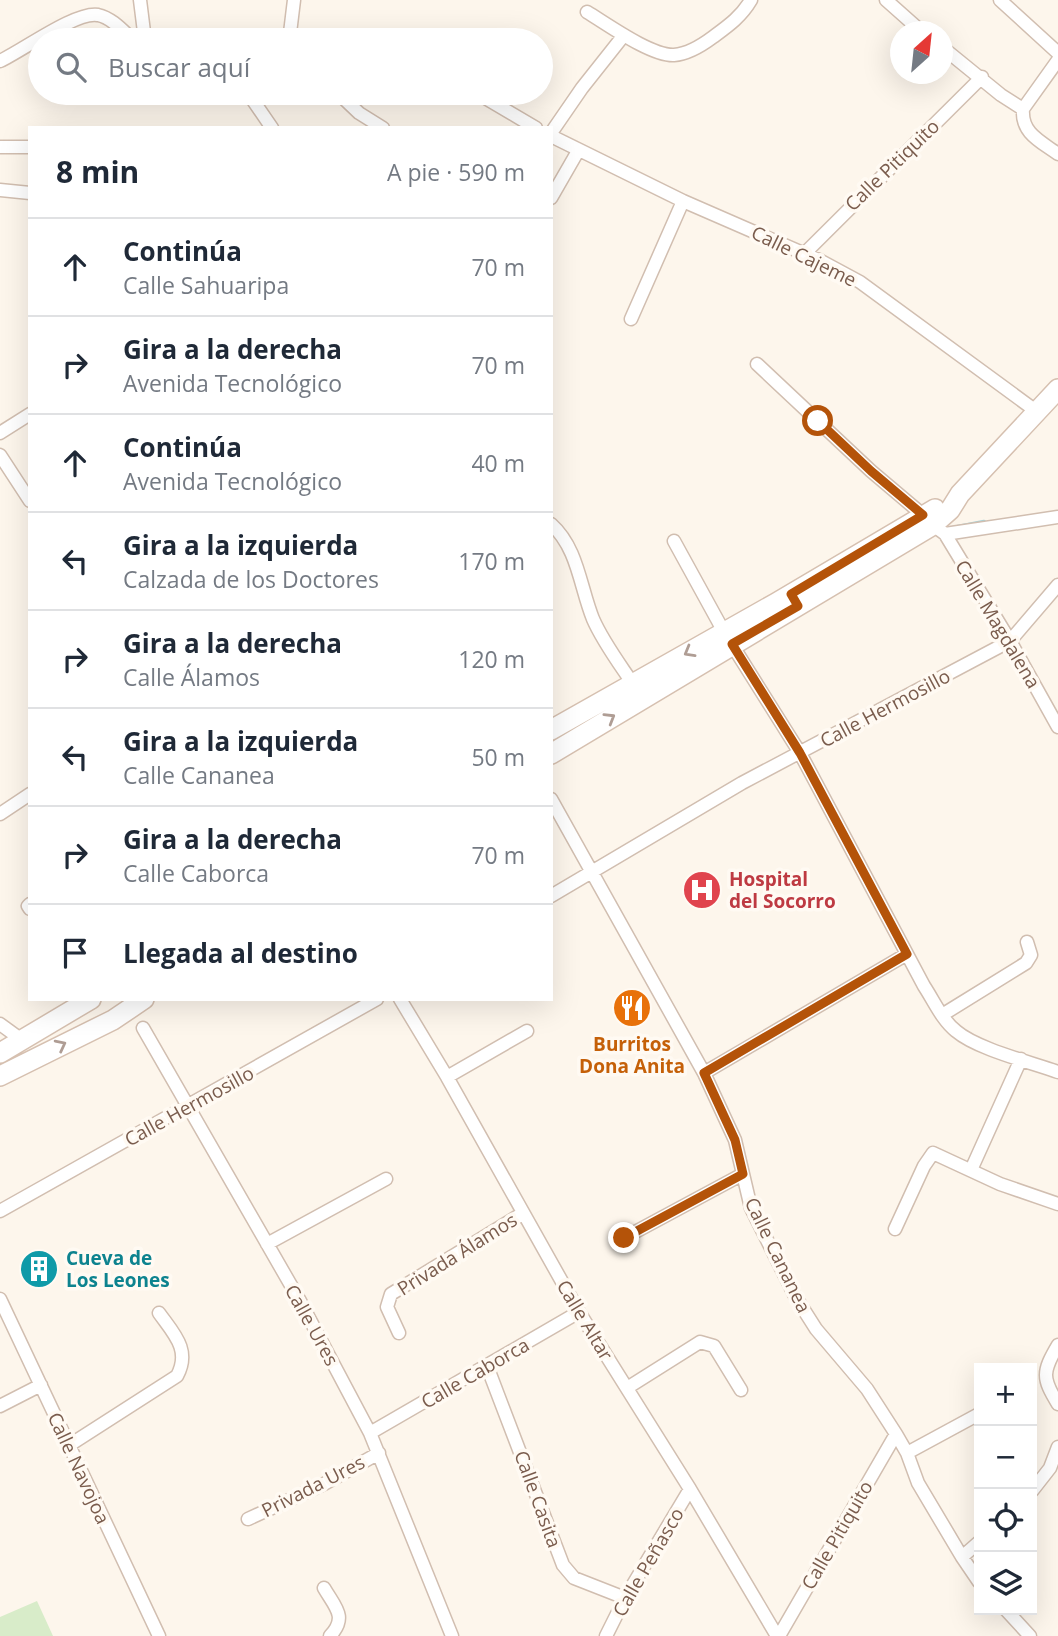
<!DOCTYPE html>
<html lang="es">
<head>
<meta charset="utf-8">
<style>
  body { margin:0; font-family:"Open Sans",sans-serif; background:#f6f6f7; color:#1f2937 }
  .controls { position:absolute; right:21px; bottom:21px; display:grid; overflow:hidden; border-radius:0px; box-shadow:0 7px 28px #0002 }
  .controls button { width:63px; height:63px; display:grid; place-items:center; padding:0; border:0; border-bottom:2px solid #e0e1e3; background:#fff; color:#1f2937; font:35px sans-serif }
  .compass { position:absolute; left:890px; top:21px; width:63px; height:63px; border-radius:50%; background:#fff; box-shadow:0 7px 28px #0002; rotate:27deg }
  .stop { position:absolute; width:21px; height:21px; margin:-16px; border:5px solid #b45309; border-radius:50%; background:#fff }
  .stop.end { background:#b45309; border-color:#fff; box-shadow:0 2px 7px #0008 }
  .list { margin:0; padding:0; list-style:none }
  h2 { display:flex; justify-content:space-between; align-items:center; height:91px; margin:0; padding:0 28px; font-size:30px }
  h2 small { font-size:23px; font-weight:400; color:#747a83 }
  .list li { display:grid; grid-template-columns:46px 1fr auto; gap:21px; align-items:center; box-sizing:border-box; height:98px; padding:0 28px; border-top:2px solid #e0e1e3 }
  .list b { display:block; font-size:26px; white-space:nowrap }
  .list p { margin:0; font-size:23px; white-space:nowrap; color:#747a83 }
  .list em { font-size:23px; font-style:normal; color:#747a83 }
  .icon { flex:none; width:38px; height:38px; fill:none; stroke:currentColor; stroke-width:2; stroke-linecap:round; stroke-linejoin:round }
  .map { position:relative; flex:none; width:1058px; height:1636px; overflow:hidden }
  .search { position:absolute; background:#fff; box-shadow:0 7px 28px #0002; left:28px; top:28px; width:525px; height:77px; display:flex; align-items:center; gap:18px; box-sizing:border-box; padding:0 24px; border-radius:38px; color:#747a83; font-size:26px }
  .panel { position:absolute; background:#fff; box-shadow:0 7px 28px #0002; left:28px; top:126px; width:525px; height:875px; border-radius:0px }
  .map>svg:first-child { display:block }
  .green { fill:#d8ecc9 }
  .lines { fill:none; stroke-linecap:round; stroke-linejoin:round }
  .stream { stroke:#a5d3da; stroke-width:4.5 }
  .street-casing { stroke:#d1beb0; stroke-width:15 }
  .secondary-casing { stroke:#d6c0b0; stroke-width:22 }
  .street { stroke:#fff; stroke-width:12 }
  .secondary { stroke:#fff; stroke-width:19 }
  .oneway { stroke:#af9d94 }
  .route { stroke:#b45309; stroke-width:9 }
  .labels { text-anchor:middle; stroke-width:7; stroke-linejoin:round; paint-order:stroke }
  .street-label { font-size:19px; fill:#7a5c4d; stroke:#fffaf3 }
  .health-label { font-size:19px; font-weight:bold; fill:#be3a42; stroke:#fffaf3; text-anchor:start }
  .food-label { font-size:19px; font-weight:bold; fill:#c56008; stroke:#fffaf3 }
  .culture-label { font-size:19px; font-weight:bold; fill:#0d838f; stroke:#fffaf3; text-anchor:start }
</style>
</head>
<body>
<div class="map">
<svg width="1058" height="1636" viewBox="0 0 1058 1636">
  <rect width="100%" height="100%" fill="#fdf6ec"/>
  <!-- green -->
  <path class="green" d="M37 1601 53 1636H0V1617Z"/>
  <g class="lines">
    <!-- stream -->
    <path class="stream" d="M948 529 984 522"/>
    <defs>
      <path id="street" d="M140 0 145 40
        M294 0 290 33 294 40
        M886 0 922 32
        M1000 0 1058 53
        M587 12C607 24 651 56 674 55 688 54 701 46 713 37 728 26 741 17 751 0
        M942 47 1001 95 1023 109C1021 133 1040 141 1058 154
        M0 61C22 51 76 11 98 15 112 18 123 31 133 40
        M248 93 272 128
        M338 93 359 113 383 128
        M477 93 536 128
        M1023 109 1058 60
        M551 133 582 88 624 35
        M551 136 683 201 821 261 860 282 1036 411
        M0 147H30
        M0 190 30 193
        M551 198 578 151
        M804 254 982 77
        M631 319 683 201
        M757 364 871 471 923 515
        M0 433 30 414
        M0 455 30 501
        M551 524C578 548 580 587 593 619 603 642 619 663 633 684
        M933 525 945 534 1010 641 1058 727
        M945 534 1058 517
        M674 541 724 632 800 753 924 986C934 1001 942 1020 956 1031 977 1049 1030 1062 1058 1072
        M551 799 704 1073 735 1140 751 1208 795 1296 816 1329 867 1389 896 1434 907 1453 918 1483 962 1557 979 1582
        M0 814 30 794
        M551 896 742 783 1010 641 1058 585
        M30 904 28 906 30 909
        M400 999 447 1077 579 1312 690 1489 777 1636
        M942 1015 1026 963 1031 955 1027 942
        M0 1024 22 1040
        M143 1028 300 1301 370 1433 452 1636
        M704 1073 907 954
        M447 1077 527 1031
        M971 1170 1021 1059
        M0 1211 377 999
        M895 1229 924 1166 933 1153 1000 1184 1058 1204
        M624 1238 743 1174
        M267 1244 386 1179
        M0 1299 159 1636
        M399 1333 387 1307 391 1294 523 1213
        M1058 1345C1042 1372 1042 1378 1058 1404
        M487 1366 563 1565 574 1578 625 1598
        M627 1388 700 1342 714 1346 741 1390
        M0 1406 41 1385
        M370 1433 579 1312
        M68 1446 177 1376C191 1350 174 1334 159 1313
        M907 1453 979 1414
        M1032 1491 1050 1468 1058 1447
        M248 1519 324 1484 379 1453
        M962 1557 979 1542
        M324 1588C335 1607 348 1617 330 1636
        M1006 1610 1030 1636
        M606 1636 625 1598 690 1489
        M779 1636 896 1434"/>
      <path id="secondary" d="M551 730 776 603 935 509
        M551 754 933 525 950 510 960 494 1058 389
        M0 1053 91 999
        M0 1076 113 1020 144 999"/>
    </defs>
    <!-- street casing -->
    <use href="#street" class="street-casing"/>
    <!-- secondary casing -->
    <use href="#secondary" class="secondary-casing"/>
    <!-- street -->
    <use href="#street" class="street"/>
    <!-- secondary -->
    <use href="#secondary" class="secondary"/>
  </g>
  <!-- one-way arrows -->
  <defs><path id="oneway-chevron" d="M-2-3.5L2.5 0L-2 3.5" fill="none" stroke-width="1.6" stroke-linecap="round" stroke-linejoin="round" transform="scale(1.75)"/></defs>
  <g class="oneway">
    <use href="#oneway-chevron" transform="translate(689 652) rotate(150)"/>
    <use href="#oneway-chevron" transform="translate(610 718) rotate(-31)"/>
    <use href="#oneway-chevron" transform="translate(61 1045) rotate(-27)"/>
  </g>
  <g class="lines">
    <!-- route -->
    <path class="route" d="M624 1238 743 1174 735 1140 704 1073 907 954 800 753 732 644 798 606 791 594 923 515 871 471 818 421"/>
  </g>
  <!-- icons -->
  <defs>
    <symbol id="hospital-disc" viewBox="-11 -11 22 22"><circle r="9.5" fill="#e0444e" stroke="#fffaf3"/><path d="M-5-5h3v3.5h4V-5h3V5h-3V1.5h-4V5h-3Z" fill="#fff"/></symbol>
    <symbol id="restaurant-disc" viewBox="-11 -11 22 22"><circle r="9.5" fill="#e8710a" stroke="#fffaf3"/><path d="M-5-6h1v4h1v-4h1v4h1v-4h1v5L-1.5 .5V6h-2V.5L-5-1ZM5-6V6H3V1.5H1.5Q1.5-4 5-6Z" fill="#fff"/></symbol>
    <symbol id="building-disc" viewBox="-11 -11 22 22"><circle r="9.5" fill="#0f9aa8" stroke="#fffaf3"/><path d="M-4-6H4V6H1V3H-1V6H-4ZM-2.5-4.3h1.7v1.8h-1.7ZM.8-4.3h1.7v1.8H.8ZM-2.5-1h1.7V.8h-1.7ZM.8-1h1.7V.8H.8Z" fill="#fff"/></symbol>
  </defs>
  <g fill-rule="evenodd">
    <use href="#hospital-disc" x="680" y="868" width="44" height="44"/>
    <use href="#restaurant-disc" x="610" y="986" width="44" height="44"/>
    <use href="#building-disc" x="17" y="1247" width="44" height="44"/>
  </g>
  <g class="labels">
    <!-- street labels -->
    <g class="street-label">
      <text transform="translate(892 165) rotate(-44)" y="7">Calle Pitiquito</text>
      <text transform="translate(804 256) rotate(26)" y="7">Calle Cajeme</text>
      <text transform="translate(998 624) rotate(59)" y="7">Calle Magdalena</text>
      <text transform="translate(885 708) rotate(-28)" y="7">Calle Hermosillo</text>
      <text transform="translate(189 1106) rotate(-29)" y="7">Calle Hermosillo</text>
      <text transform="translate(457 1254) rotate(-32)" y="7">Privada Álamos</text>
      <text transform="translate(778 1255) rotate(64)" y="7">Calle Cananea</text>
      <text transform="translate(585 1320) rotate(59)" y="7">Calle Altar</text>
      <text transform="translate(312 1325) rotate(61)" y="7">Calle Ures</text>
      <text transform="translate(475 1373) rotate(-30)" y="7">Calle Caborca</text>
      <text transform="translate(79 1468) rotate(65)" y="7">Calle Navojoa</text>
      <text transform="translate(313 1486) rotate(-27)" y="7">Privada Ures</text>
      <text transform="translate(538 1499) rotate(70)" y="7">Calle Casita</text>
      <text transform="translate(837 1535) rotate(-60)" y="7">Calle Pitiquito</text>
      <text transform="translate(648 1562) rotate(-60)" y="7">Calle Peñasco</text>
    </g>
    <!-- health labels -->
    <g class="health-label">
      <text x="729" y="886">Hospital<tspan x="729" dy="22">del Socorro</tspan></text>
    </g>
    <!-- food labels -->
    <g class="food-label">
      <text x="632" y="1051">Burritos<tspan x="632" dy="22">Dona Anita</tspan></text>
    </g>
    <!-- culture labels -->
    <g class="culture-label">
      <text x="66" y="1265">Cueva de<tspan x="66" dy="22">Los Leones</tspan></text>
    </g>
  </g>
</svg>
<div class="controls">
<button>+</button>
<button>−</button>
<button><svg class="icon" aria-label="locate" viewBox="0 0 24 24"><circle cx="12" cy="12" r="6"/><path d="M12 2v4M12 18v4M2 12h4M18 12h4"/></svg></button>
<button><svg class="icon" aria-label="layers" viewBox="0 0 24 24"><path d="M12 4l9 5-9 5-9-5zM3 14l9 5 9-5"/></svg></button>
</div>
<svg class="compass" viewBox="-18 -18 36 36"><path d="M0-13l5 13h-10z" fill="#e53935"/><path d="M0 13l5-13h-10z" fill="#747a83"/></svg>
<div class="stop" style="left:818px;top:421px"></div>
<div class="stop end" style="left:624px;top:1238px"></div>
<div class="search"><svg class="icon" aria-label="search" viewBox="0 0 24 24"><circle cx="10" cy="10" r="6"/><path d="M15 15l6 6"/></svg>Buscar aquí</div>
<section class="panel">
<h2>8 min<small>A pie · 590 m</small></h2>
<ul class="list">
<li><svg class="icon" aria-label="ahead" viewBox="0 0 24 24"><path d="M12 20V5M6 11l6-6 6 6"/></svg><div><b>Continúa</b><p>Calle Sahuaripa</p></div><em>70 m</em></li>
<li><svg class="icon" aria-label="right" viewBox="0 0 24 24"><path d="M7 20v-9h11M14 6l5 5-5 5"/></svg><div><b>Gira a la derecha</b><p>Avenida Tecnológico</p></div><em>70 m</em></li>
<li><svg class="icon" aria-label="ahead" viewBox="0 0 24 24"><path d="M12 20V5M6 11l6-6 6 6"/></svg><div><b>Continúa</b><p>Avenida Tecnológico</p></div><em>40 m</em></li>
<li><svg class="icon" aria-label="left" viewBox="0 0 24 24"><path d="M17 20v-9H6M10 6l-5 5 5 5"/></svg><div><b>Gira a la izquierda</b><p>Calzada de los Doctores</p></div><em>170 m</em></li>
<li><svg class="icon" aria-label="right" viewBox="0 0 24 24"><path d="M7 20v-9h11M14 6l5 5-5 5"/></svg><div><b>Gira a la derecha</b><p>Calle Álamos</p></div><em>120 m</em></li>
<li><svg class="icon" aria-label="left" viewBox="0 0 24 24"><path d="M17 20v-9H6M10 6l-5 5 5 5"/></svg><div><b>Gira a la izquierda</b><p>Calle Cananea</p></div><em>50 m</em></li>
<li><svg class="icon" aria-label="right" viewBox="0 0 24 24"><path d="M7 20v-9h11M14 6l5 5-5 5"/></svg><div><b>Gira a la derecha</b><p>Calle Caborca</p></div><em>70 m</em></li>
<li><svg class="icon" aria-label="arrive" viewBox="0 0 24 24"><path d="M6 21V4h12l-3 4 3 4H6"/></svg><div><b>Llegada al destino</b></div></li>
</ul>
</section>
</div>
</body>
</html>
